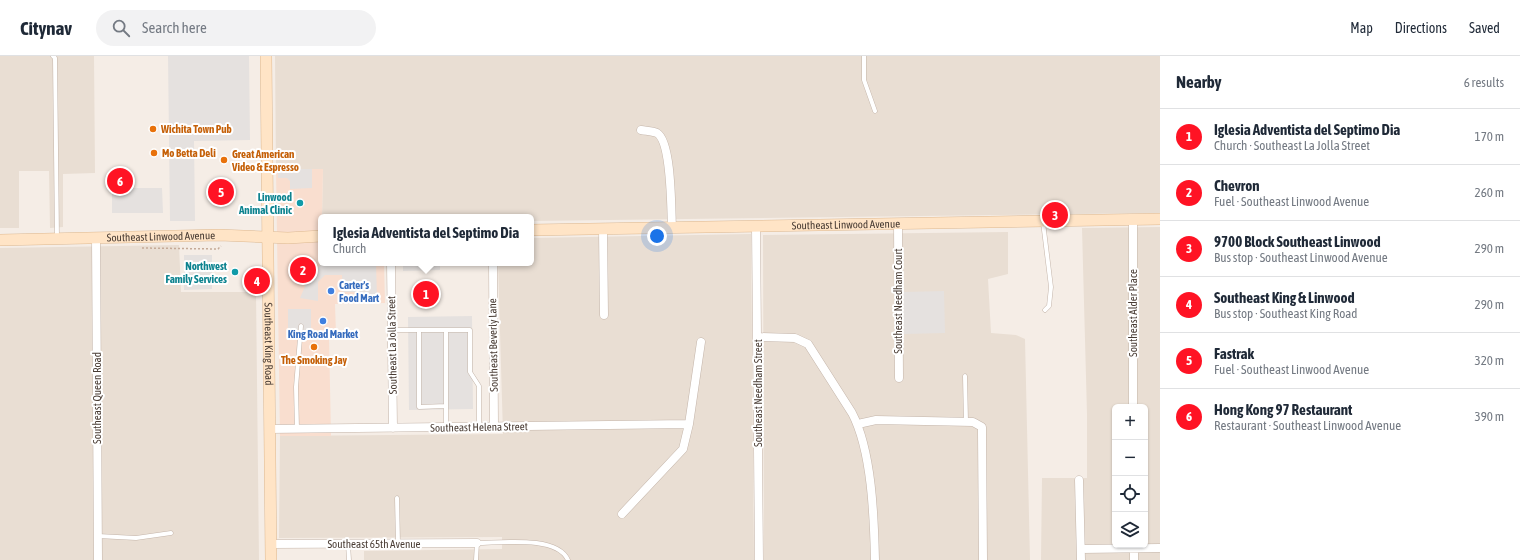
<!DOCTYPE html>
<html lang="en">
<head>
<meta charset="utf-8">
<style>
  body { margin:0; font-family:"Asap Condensed",sans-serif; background:#f2f2f3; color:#1f2937 }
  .controls { position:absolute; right:12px; bottom:12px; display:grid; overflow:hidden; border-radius:6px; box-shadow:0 1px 3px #0004 }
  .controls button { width:36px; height:36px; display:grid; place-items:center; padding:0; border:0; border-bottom:1px solid #e0e1e3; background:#fff; color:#1f2937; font:20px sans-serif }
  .you { position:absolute; left:657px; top:180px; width:14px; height:14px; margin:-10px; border:3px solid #fff; border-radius:50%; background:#1a73e8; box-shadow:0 0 0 6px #1a73e833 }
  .badge { display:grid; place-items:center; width:26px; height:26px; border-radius:50%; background:#ff1324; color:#fff; font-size:13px; font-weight:700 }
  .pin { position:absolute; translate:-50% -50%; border:2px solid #fff; box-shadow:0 1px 4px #0006 }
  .popup { position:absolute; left:318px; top:158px; width:216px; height:52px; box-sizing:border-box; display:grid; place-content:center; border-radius:6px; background:#fff; filter:drop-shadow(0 1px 3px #0005); font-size:13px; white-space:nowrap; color:#747a83 }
  .popup b { font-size:15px; color:#1f2937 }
  .popup::after { content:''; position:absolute; left:50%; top:100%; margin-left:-8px; border:8px solid transparent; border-top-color:#fff }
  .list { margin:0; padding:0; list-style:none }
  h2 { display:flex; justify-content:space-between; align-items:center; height:52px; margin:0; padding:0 16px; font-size:17px }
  h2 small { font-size:13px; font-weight:400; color:#747a83 }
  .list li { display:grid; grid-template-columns:26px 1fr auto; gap:12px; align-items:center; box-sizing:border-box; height:56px; padding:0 16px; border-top:1px solid #e0e1e3 }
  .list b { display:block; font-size:15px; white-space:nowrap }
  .list p { margin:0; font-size:13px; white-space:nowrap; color:#747a83 }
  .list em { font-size:13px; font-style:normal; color:#747a83 }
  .icon { flex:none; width:22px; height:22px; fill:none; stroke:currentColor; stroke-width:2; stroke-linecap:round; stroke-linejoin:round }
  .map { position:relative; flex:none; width:1160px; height:504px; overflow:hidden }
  header { display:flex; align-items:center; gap:24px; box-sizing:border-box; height:56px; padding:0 20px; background:#fff; border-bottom:1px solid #e0e1e3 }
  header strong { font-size:19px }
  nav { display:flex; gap:22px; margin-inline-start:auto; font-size:14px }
  .search { width:280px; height:36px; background:#f2f2f3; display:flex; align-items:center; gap:10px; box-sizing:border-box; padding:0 14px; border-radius:22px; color:#747a83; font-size:15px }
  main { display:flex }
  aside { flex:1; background:#fff }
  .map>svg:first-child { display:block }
  .residential { fill:#e9ded3; fill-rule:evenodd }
  .commercial { fill:#f9decf }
  .parking { fill:#e5e1df }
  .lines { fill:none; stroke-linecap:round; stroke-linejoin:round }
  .lane-casing { stroke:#c4b5aa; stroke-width:5 }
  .street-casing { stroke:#c4b5aa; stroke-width:9 }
  .secondary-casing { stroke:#ddb992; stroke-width:12 }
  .path { stroke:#c5aa97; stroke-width:1.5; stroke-dasharray:2 2; stroke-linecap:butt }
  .lane { stroke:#fff; stroke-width:4 }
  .street { stroke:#fff; stroke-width:8 }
  .secondary { stroke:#ffe4c6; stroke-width:11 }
  .food-dot { fill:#e8710a; stroke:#fff; stroke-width:1.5 }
  .culture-dot { fill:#0f9aa8; stroke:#fff; stroke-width:1.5 }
  .shop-dot { fill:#3f7fe0; stroke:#fff; stroke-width:1.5 }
  .labels { text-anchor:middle; stroke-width:4; stroke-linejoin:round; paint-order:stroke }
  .food-label { font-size:11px; font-weight:bold; fill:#c56008; stroke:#fff; text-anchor:start }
  .culture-label { font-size:11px; font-weight:bold; fill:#0d838f; stroke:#fff; text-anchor:end }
  .street-label { font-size:11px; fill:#493c34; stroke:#fff }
  .shop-label { font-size:11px; font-weight:bold; fill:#366cbe; stroke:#fff; text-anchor:start }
</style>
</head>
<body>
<header>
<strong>Citynav</strong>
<div class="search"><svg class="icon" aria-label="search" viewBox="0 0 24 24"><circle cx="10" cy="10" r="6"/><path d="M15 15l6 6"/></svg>Search here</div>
<nav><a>Map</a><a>Directions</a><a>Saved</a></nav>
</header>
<main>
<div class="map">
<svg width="1160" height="504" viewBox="0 0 1160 504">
  <rect width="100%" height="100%" fill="#f5ede6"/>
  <!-- residential -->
  <path class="residential" d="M0 0H94L95 117 63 118V171L50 172 49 115H19V172H0Z
    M275 0H1160V157L531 165V161H322L323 113H276Z
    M1160 171V504H1041L1042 422H1087V358L1082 172ZM1115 351H1145V489H1115Z
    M1008 176V218L988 223 991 277 1016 279 1025 283 1030 504H764L763 179Z
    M751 178 754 504H364V495L502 493V481L279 482 280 380 503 378 498 207H531V182Z
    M179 189 181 236H256L259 504H0V192Z"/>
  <!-- commercial -->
  <path class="commercial" d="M276 113H323L321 207H384L385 247 335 248 336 278 329 280 331 380H280Z"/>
  <!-- parking -->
  <path class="parking" d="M168 0H249L250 84 194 85 195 165H170Z
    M278 113H312V132L290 133V125L287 122H278Z
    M112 132H162L163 157H112Z
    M184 199H212V233L184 234Z
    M322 207H376L377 242H356V236H343L342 219H325L318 226V245L300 242 306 228Z
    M403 207H440V214L403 215Z
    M944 235 945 277 904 278V236Z
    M288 253H311V275L288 276Z
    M472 260 473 353 409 354 408 261Z"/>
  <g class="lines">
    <defs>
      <path id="lane" d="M53 0 55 2 57 183
        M864 0V24L875 55
        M1043 166 1051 231 1049 250 1045 254
        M392 274H446V371
        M419 274V351L446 350
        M446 274H470V316L479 330V370
        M965 320 966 366
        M297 373 296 331 301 270
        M397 442 398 487
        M98 480 136 482 171 477
        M348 488 349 504
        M476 504 477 487C500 487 557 479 568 504"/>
      <path id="street" d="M641 74C646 75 652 75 657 77 672 86 671 154 672 172
        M1133 164V351
        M898 167 899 322
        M756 171 759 504
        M603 173 604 259
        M96 181 98 504
        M391 207 393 372
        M493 207 494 371
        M758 281 795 282 808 288 852 357C872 395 874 461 875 504
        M858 368 876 364 973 366 982 371V377L983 504
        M269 373 689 368
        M1079 424 1081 504
        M622 458 683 393 689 368 701 286
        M271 488 477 487
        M1134 489V504
        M1081 493 1160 492"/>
      <g id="secondary">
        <path id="s1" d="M266 0 271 504"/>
        <path id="s2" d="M531 174 1160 163"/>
        <path id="s3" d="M0 184 219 179 288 182 321 180"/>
      </g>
    </defs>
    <!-- lane casing -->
    <use href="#lane" class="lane-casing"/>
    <!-- street casing -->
    <use href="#street" class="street-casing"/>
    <!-- secondary casing -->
    <use href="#secondary" class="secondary-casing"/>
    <!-- path -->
    <path class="path" d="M142 192 218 193 221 190"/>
    <!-- lane -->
    <use href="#lane" class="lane"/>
    <!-- street -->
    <use href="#street" class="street"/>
    <!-- secondary -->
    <use href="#secondary" class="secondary"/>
  </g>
  <!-- markers -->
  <g class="food-dot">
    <circle cx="153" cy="73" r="4"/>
    <circle cx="154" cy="97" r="4"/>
    <circle cx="224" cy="104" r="4"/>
    <circle cx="314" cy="291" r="4"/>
  </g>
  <g class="culture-dot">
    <circle cx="300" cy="147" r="4"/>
    <circle cx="235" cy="216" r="4"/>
  </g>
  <g class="shop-dot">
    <circle cx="331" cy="235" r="4"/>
    <circle cx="323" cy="265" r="4"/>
  </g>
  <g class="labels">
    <!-- food labels -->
    <g class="food-label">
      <text x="161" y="77">Wichita Town Pub</text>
      <text x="162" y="101">Mo Betta Deli</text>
      <text x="232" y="102">Great American<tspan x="232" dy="13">Video &amp; Espresso</tspan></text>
      <text x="314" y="308" text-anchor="middle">The Smoking Jay</text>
    </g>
    <!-- culture labels -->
    <g class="culture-label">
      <text x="292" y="145">Linwood<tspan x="292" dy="13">Animal Clinic</tspan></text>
      <text x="227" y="214">Northwest<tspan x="227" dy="13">Family Services</tspan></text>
    </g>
    <!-- street labels -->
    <g class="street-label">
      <text dy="4" stroke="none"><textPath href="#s2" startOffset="315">Southeast Linwood Avenue</textPath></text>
      <text dy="4" stroke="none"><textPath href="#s3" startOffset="161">Southeast Linwood Avenue</textPath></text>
      <text transform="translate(898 245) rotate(-90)" y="4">Southeast Needham Court</text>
      <text transform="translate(1133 257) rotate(-90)" y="4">Southeast Alder Place</text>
      <text dy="4" stroke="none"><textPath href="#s1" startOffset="288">Southeast King Road</textPath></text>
      <text transform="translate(392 289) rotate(-91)" y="4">Southeast La Jolla Street</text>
      <text transform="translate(493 289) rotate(-91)" y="4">Southeast Beverly Lane</text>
      <text transform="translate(758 337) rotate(-90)" y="4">Southeast Needham Street</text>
      <text transform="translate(97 342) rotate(-90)" y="4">Southeast Queen Road</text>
      <text transform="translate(479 371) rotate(-1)" y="4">Southeast Helena Street</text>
      <text x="374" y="492">Southeast 65th Avenue</text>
    </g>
    <!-- shop labels -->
    <g class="shop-label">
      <text x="339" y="233">Carter's<tspan x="339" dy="13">Food Mart</tspan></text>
      <text x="323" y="282" text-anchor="middle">King Road Market</text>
    </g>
  </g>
</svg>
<div class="controls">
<button>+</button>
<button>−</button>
<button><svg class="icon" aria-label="locate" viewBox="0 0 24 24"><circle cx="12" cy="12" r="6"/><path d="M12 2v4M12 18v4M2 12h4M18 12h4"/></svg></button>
<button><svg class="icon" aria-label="layers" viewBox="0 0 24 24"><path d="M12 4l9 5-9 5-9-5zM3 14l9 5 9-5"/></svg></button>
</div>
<div class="you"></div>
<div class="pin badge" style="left:426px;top:238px">1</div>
<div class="popup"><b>Iglesia Adventista del Septimo Dia</b>Church</div>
<div class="pin badge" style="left:303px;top:214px">2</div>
<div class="pin badge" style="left:1055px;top:159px">3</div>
<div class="pin badge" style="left:257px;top:225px">4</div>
<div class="pin badge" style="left:221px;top:136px">5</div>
<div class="pin badge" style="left:120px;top:125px">6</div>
</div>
<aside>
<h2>Nearby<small>6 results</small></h2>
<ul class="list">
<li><span class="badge">1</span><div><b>Iglesia Adventista del Septimo Dia</b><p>Church · Southeast La Jolla Street</p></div><em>170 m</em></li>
<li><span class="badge">2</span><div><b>Chevron</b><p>Fuel · Southeast Linwood Avenue</p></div><em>260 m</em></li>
<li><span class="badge">3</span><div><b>9700 Block Southeast Linwood</b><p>Bus stop · Southeast Linwood Avenue</p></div><em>290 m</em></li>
<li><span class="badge">4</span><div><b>Southeast King &amp; Linwood</b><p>Bus stop · Southeast King Road</p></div><em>290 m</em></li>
<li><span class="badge">5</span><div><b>Fastrak</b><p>Fuel · Southeast Linwood Avenue</p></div><em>320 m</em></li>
<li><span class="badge">6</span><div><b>Hong Kong 97 Restaurant</b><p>Restaurant · Southeast Linwood Avenue</p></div><em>390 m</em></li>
</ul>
</aside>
</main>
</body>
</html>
